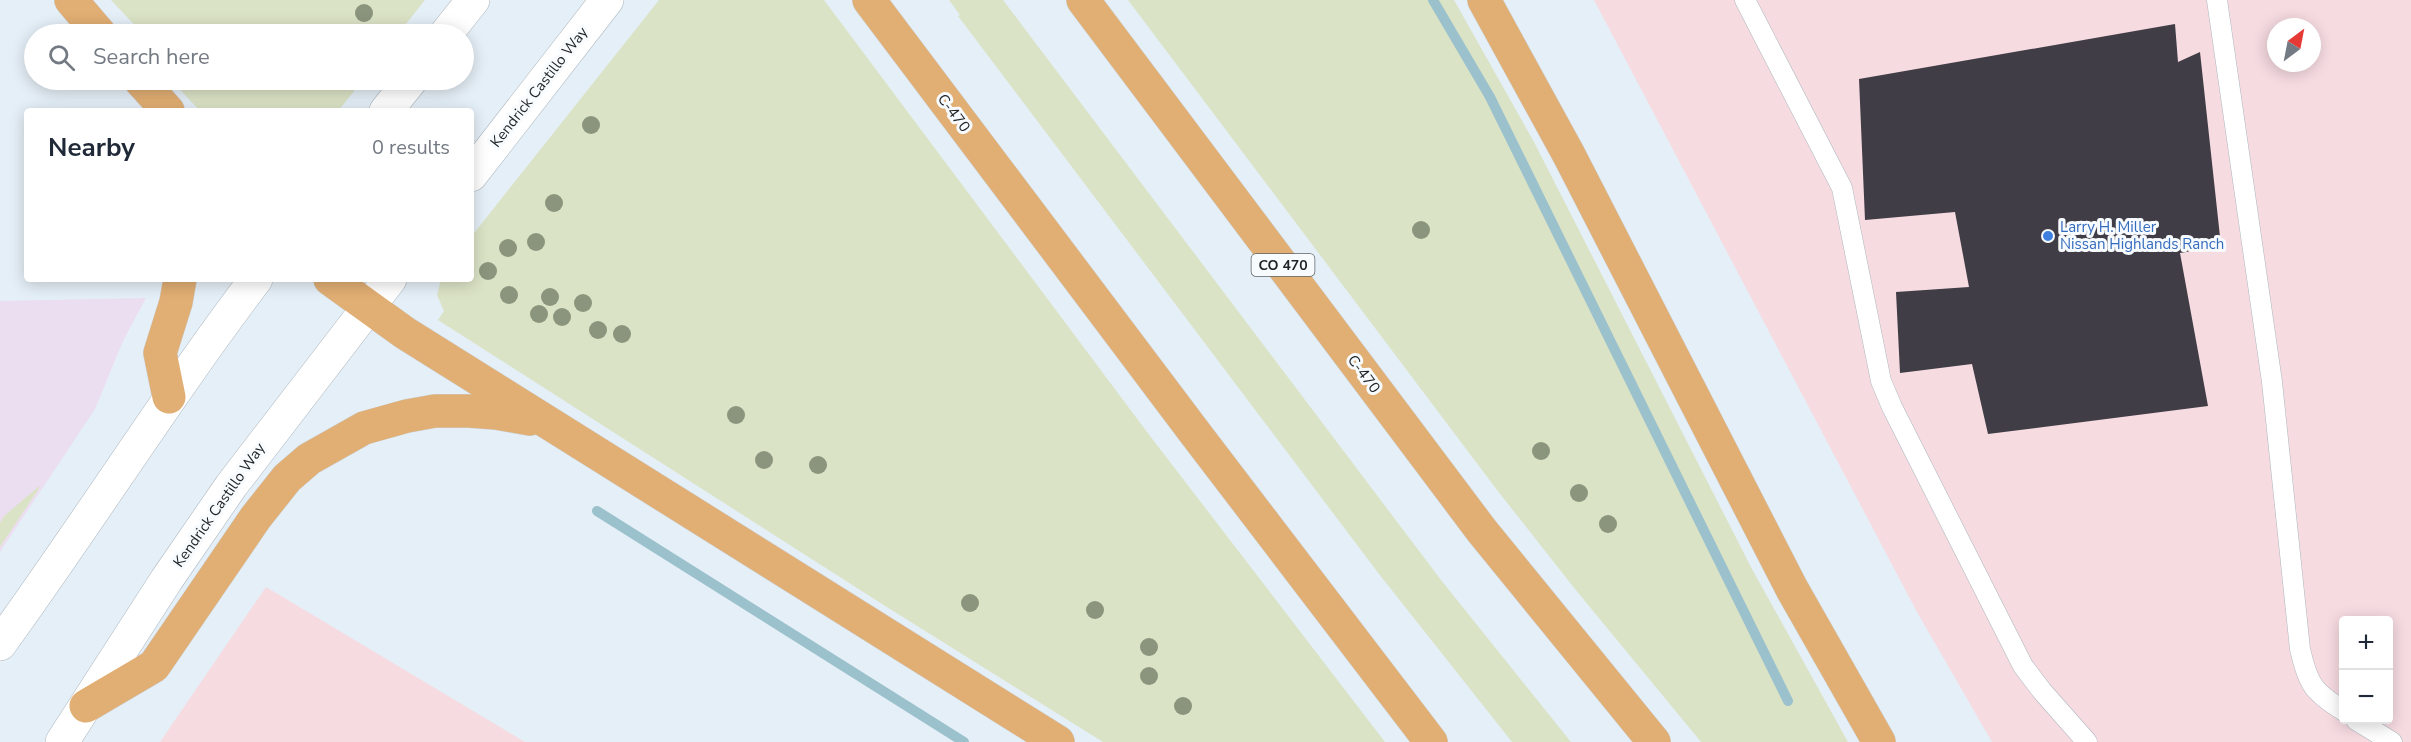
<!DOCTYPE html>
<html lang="en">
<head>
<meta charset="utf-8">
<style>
  body { margin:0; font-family:"Nunito Sans",sans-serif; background:#f6f6f7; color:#1f2937 }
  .controls { position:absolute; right:18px; bottom:18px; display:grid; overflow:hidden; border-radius:6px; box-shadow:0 3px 15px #0003 }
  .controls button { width:54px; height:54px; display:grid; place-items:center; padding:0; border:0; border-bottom:2px solid #e0e1e3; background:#fff; color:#1f2937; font:30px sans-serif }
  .compass { position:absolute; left:2267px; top:18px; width:54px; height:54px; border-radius:50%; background:#fff; box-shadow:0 3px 15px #0003; rotate:32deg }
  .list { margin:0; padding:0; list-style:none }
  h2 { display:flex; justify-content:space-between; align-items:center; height:78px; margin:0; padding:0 24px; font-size:26px }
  h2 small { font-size:20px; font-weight:400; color:#747a83 }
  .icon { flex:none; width:33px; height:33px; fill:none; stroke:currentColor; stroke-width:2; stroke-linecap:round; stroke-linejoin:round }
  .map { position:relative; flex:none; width:2411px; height:742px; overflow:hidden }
  .search { position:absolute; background:#fff; box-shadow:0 3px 15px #0003; left:24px; top:24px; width:450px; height:66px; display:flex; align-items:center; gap:15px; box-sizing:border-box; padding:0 21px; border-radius:33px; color:#747a83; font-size:22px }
  .panel { position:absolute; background:#fff; box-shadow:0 3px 15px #0003; left:24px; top:108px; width:450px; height:174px; border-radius:6px }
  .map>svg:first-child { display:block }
  .commercial { fill:#f6dbe1; fill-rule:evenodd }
  .medical { fill:#ecdef1 }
  .green { fill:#dbe3c6 }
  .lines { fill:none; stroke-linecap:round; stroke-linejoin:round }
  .stream { stroke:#9bc1cc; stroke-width:10 }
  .building { fill:#413d46 }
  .service-casing { stroke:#acb6be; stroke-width:21 }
  .secondary-casing { stroke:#acb6be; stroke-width:34 }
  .motorway-casing { stroke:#cecfcf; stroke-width:34 }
  .service { stroke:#fff; stroke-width:20 }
  .secondary { stroke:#fff; stroke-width:33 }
  .motorway { stroke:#e1ae73; stroke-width:33 }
  .tree { fill:#8b957d }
  .shop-dot { fill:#3f7fe0; stroke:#f7fbfe; stroke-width:2 }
  .labels { text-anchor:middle; stroke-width:6; stroke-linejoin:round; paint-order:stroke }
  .shield { fill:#f7fbfe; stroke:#606467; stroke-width:1.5 }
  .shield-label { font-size:14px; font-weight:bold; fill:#1f2326 }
  .street-label { font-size:15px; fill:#1f2326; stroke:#f7fbfe }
  .shop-label { font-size:15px; fill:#366cbe; stroke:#f7fbfe; text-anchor:start }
</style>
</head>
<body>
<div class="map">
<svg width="2411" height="742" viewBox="0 0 2411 742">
  <rect width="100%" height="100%" fill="#e5eff7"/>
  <!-- commercial -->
  <path class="commercial" d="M1594 0H2411V742H1992L1917 612ZM2276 27H2312V63H2276ZM2344 620H2388V720H2344Z
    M266 587 525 742H160Z"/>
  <!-- medical -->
  <path class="medical" d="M146 298 123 341 95 409 0 552V301Z"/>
  <!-- green -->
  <path class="green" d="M111 0H425L398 34H143Z
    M659 0H824L1147 432 1385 742H1103L882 604 438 320 444 311 437 295 441 279H471V237Z
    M949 0H1003L1441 580 1571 742H1512L1379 574 958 16 960 15Z
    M1128 0H1454L1534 142 1752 569 1848 742H1701L1575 589 1497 490Z
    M171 80H363L338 111H200Z
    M38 487H40L0 547V523L4 516Z"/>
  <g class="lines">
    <!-- stream -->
    <path class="stream" d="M1433 0 1490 97 1788 701
      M597 511 964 742"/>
  </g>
  <!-- building -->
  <path class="building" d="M2175 24 2178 62 2200 52 2221 246 2180 253 2208 406 1988 434 1972 364 1900 373 1896 292 1969 287 1955 212 1865 220 1859 79Z"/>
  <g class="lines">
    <defs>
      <path id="service" d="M1745 0 1842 188 1881 381 1892 407 2023 666 2042 691 2087 742
        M2217 0 2272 382 2300 649C2308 684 2313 692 2344 711
        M2356 720 2392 742"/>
      <path id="secondary" d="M446 34 473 0
        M386 111 411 80
        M471 175 607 0
        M0 644C87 524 166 398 256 279
        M62 742 167 579 231 486 390 279"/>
      <path id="motorway" d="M71 0 100 34
        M869 0 1195 433 1431 742
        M1083 0 1482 531 1654 742
        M1484 0 1569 155 1792 589 1879 742
        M140 80 168 111
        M330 279 405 333 1058 742
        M169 397 160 353 176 302 180 279
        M86 706 154 666 256 517 287 478 309 459 364 428 407 416 435 411H469L496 413 530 419"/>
    </defs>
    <!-- service casing -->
    <use href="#service" class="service-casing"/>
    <!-- secondary casing -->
    <use href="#secondary" class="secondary-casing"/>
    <!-- motorway casing -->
    <use href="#motorway" class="motorway-casing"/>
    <!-- service -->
    <use href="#service" class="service"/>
    <!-- secondary -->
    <use href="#secondary" class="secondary"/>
    <!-- motorway -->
    <use href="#motorway" class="motorway"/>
  </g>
  <!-- trees -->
  <g class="tree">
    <circle cx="364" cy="13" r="9"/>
    <circle cx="591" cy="125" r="9"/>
    <circle cx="554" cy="203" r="9"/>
    <circle cx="1421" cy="230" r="9"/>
    <circle cx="536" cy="242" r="9"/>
    <circle cx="508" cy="248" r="9"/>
    <circle cx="488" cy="271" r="9"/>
    <circle cx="509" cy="295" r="9"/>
    <circle cx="550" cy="297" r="9"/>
    <circle cx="583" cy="303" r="9"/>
    <circle cx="539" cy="314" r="9"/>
    <circle cx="562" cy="317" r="9"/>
    <circle cx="598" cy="330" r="9"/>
    <circle cx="622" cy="334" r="9"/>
    <circle cx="736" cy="415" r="9"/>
    <circle cx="1541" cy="451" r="9"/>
    <circle cx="764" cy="460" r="9"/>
    <circle cx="818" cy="465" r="9"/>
    <circle cx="1579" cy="493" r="9"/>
    <circle cx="1608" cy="524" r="9"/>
    <circle cx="970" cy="603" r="9"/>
    <circle cx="1095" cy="610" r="9"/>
    <circle cx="1149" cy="647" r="9"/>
    <circle cx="1149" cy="676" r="9"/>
    <circle cx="1183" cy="706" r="9"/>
  </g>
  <!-- markers -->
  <circle class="shop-dot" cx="2048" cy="236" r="6"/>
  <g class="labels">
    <!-- shield labels -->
    <rect class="shield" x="1251.5" y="254" width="63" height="22" rx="4.5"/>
    <g class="shield-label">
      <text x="1283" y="270">CO 470</text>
    </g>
    <!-- street labels -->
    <g class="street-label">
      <text transform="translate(539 87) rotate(-52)" y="5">Kendrick Castillo Way</text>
      <text transform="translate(954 113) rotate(53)" y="5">C-470</text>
      <text transform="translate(1364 374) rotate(53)" y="5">C-470</text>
      <text transform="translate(219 505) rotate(-55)" y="5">Kendrick Castillo Way</text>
    </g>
    <!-- shop labels -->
    <g class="shop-label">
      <text x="2060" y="232">Larry H. Miller<tspan x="2060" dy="17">Nissan Highlands Ranch</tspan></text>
    </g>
  </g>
</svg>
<div class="controls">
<button>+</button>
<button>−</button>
</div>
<svg class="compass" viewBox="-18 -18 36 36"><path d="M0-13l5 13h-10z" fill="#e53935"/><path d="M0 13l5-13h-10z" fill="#747a83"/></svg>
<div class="search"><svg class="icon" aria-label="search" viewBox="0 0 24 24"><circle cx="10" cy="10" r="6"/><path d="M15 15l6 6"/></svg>Search here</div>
<section class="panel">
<h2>Nearby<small>0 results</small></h2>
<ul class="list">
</ul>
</section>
</div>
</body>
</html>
